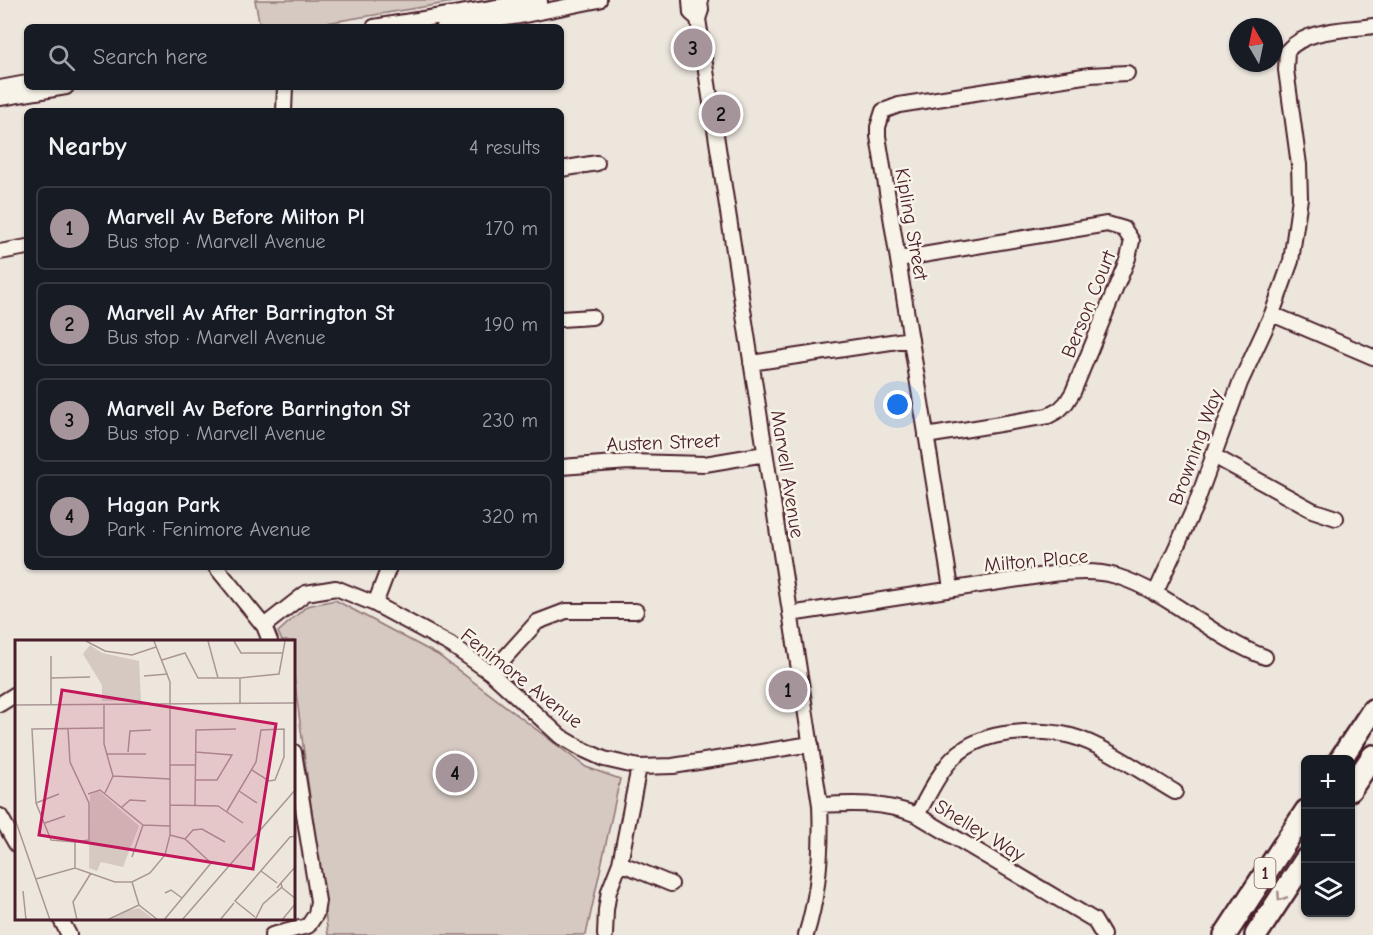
<!DOCTYPE html>
<html lang="en">
<head>
<meta charset="utf-8">
<style>
  body { margin:0; font-family:"Comic Neue",sans-serif; background:#242831; color:#f1f3f6 }
  .controls { position:absolute; right:18px; bottom:18px; display:grid; overflow:hidden; border-radius:9px; box-shadow:0 2px 4px #0004 }
  .controls button { width:54px; height:54px; display:grid; place-items:center; padding:0; border:0; border-bottom:2px solid #363941; background:#171b24; color:#f1f3f6; font:30px sans-serif }
  .compass { position:absolute; left:1229px; top:18px; width:54px; height:54px; border-radius:50%; background:#171b24; box-shadow:0 2px 4px #0004; rotate:351deg }
  .you { position:absolute; left:898px; top:405px; width:21px; height:21px; margin:-15px; border:4px solid #fff; border-radius:50%; background:#1a73e8; box-shadow:0 0 0 9px #1a73e833 }
  .badge { display:grid; place-items:center; width:39px; height:39px; border-radius:50%; background:#a6949b; color:#111; font-size:20px; font-weight:700 }
  .pin { position:absolute; translate:-50% -50%; border:3px solid #fff; box-shadow:0 2px 6px #0006 }
  .list { margin:0; padding:0; list-style:none }
  h2 { display:flex; justify-content:space-between; align-items:center; height:78px; margin:0; padding:0 24px; font-size:26px }
  h2 small { font-size:20px; font-weight:400; color:#9ea1a6 }
  .list li { display:grid; grid-template-columns:39px 1fr auto; gap:18px; align-items:center; box-sizing:border-box; height:84px; margin:0 12px 12px; padding:0 12px; border:2px solid #363941; border-radius:9px }
  .list b { display:block; font-size:22px; white-space:nowrap }
  .list p { margin:0; font-size:20px; white-space:nowrap; color:#9ea1a6 }
  .list em { font-size:20px; font-style:normal; color:#9ea1a6 }
  .icon { flex:none; width:33px; height:33px; fill:none; stroke:currentColor; stroke-width:2; stroke-linecap:round; stroke-linejoin:round }
  .map { position:relative; flex:none; width:1373px; height:935px; overflow:hidden }
  .search { position:absolute; background:#171b24; box-shadow:0 2px 4px #0004; left:24px; top:24px; width:540px; height:66px; display:flex; align-items:center; gap:15px; box-sizing:border-box; padding:0 21px; border-radius:9px; color:#9ea1a6; font-size:22px }
  .panel { position:absolute; background:#171b24; box-shadow:0 2px 4px #0004; left:24px; top:108px; width:540px; height:462px; border-radius:9px }
  .map>svg:first-child { display:block }
  .green { fill:#d5c9c2; stroke:#907476; stroke-width:1.5 }
  .lines { fill:none; stroke-linecap:round; stroke-linejoin:round }
  .minor-casing { stroke:#4a1f2b; stroke-width:18 }
  .highway-casing { stroke:#4a1f2b; stroke-width:26 }
  .minor { stroke:#f7f3e8; stroke-width:14 }
  .highway { stroke:#f7f3e8; stroke-width:21 }
  .oneway { stroke:#a0898a }
  .labels { text-anchor:middle; stroke-width:5; stroke-linejoin:round; paint-order:stroke }
  .shield { fill:#f7f3e8; stroke:#7e5f64; stroke-width:1.5 }
  .shield-label { font-size:18px; font-weight:bold; fill:#4a1f2b }
  .street-label { font-size:20px; fill:#4a1f2b; stroke:#f7f3e8 }
  .inset-road { fill:none; stroke:#ab9696; stroke-width:1.5 }
  .view { fill:#c2185b; fill-opacity:0.15; stroke:#c2185b; stroke-width:3 }
  .inset-edge { fill:none; stroke:#4a1f2b; stroke-width:3 }
</style>
</head>
<body>
<div class="map">
<svg width="1373" height="935" viewBox="0 0 1373 935">
  <rect width="100%" height="100%" fill="#ece6dd"/>
  <filter id="ink" filterUnits="userSpaceOnUse"><feTurbulence type="fractalNoise" baseFrequency=".0167" numOctaves="2"/><feDisplacementMap in="SourceGraphic" scale="12" xChannelSelector="R" yChannelSelector="G"/><feConvolveMatrix kernelMatrix="1 2 1 2 8 2 1 2 1" color-interpolation-filters="sRGB"/></filter>
  <g filter="url(#ink)">
    <!-- green -->
    <path class="green" d="M255 0H465L302 27H260Z
      M335 600 438 655 586 767 620 779 586 935H328L294 677V641H282L278 632 307 606Z"/>
    <g class="lines">
      <defs>
        <path id="minor" d="M690 0 691 13 698 19
          M700 0 701 10 698 19 820 805C822 849 819 893 806 935
          M374 27 540 0
          M444 27 520 16 599 0
          M0 88 27 83
          M0 98 66 87
          M284 111 285 87
          M561 169 597 163
          M0 252 27 247
          M899 259 1107 224 1124 229 1132 241 1128 258 1073 392 1066 403 1059 410 1048 416 1036 418 926 436
          M1272 314 1373 357
          M561 319 592 317
          M751 363 911 339
          M1212 455 1312 510 1336 518
          M561 467 629 462 705 464 765 454
          M216 567 264 626 270 641
          M951 588 878 136V127L883 111 899 105 1090 75 1127 73
          M1155 594 1196 504 1240 383 1272 314 1291 261 1300 198 1299 165 1286 70 1287 51C1306 29 1346 30 1373 26
          M375 604 389 567
          M790 614 1052 574C1073 572 1096 570 1116 576 1171 593 1212 638 1265 657
          M264 626 306 593 336 588 375 604 451 645 491 673 560 736 582 749 604 759 639 767 673 766 811 744
          M491 673 537 622 566 611H636
          M0 704 16 694
          M820 805C854 803 884 802 917 815L1094 920 1103 935
          M917 815C928 796 939 772 954 757 970 742 991 735 1012 733 1031 731 1052 731 1071 736 1102 744 1146 775 1175 792
          M0 816 16 844
          M620 863 671 884
          M60 918 69 935
          M272 935 308 926 316 914 318 901 294 752
          M605 935 606 910 609 891 620 863 639 767"/>
        <path id="highway" d="M1340 760 1373 710
          M1350 790 1373 756
          M1225 935 1306 811
          M1256 935 1306 859"/>
      </defs>
      <!-- minor casing -->
      <use href="#minor" class="minor-casing"/>
      <!-- highway casing -->
      <use href="#highway" class="highway-casing"/>
      <!-- minor -->
      <use href="#minor" class="minor"/>
      <!-- highway -->
      <use href="#highway" class="highway"/>
    </g>
    <!-- one-way arrows -->
    <defs><path id="oneway-chevron" d="M-2-3.5L2.5 0L-2 3.5" fill="none" stroke-width="1.6" stroke-linecap="round" stroke-linejoin="round" transform="scale(1.5)"/></defs>
    <use class="oneway" href="#oneway-chevron" transform="translate(1281 897) rotate(123)"/>
  </g>
  <g class="labels">
    <!-- shield labels -->
    <rect class="shield" x="1254.5" y="858" width="21" height="30" rx="4.5"/>
    <g class="shield-label">
      <text x="1265" y="879">1</text>
    </g>
    <!-- street labels -->
    <g class="street-label">
      <text transform="translate(912 224) rotate(80)" y="7">Kipling Street</text>
      <text transform="translate(1088 304) rotate(-68)" y="7">Berson Court</text>
      <text transform="translate(663 442) rotate(-2)" y="7">Austen Street</text>
      <text transform="translate(1195 447) rotate(-70)" y="7">Browning Way</text>
      <text transform="translate(788 474) rotate(81)" y="7">Marvell Avenue</text>
      <text transform="translate(1036 560) rotate(-5)" y="7">Milton Place</text>
      <text transform="translate(522 678) rotate(38)" y="7">Fenimore Avenue</text>
      <text transform="translate(980 830) rotate(31)" y="7">Shelley Way</text>
    </g>
  </g>
  <!-- overview -->
  <g transform="translate(15 640)">
    <rect width="280" height="280" fill="#ece6dd"/>
    <path d="M75 5 87 13 124 21 126 61H87V45L68 14ZM84 151 124 186 108 227 86 222 82 231 74 228 75 155ZM124 268 140 280H96L112 271Z" fill="#d5c9c2"/>
    <path class="inset-road" d="M71 1 90 11 117 15 141 7M193 1 203 38M219 1 226 13H268M36 16V65M147 20 170 13 183 38H225V64M129 36 153 34M36 38 75 37M225 38 264 34 270 1M89 64V104L98 136 90 153M0 65 281 63M53 89 55 122 74 163V200L60 202M113 112 115 91 136 90M91 114H131M155 125H180M98 136 155 139M180 140H202L217 115 180 112M224 151 242 163M73 154 85 150 128 185 155 186M21 163 44 154M155 165 203 166 228 183M180 165 181 90 221 89M107 167 115 160 131 161M212 171 241 122 246 90 269 89V117L260 140 254 141 237 130M0 179 35 280M30 183 50 176M170 199 178 190 187 189 210 202M117 217 128 185M60 228V202L36 200 21 163 17 89 88 88M246 231 262 243M21 239 60 228 100 242H117L135 233 150 215 155 195V42L139 1M117 242 124 265 143 280M266 243 281 226M266 247 281 259M8 251 11 280M150 253 156 250 167 258M240 277 220 261 275 197 281 196M62 280 58 262 76 233M92 280 124 265M149 280 196 223 170 199 155 195M167 280 281 149M205 280 219 263M240 280 248 264 267 247 266 243 262 248M267 280 281 263"/>
    <path class="view" d="M47 50 261 84 238 229 24 195Z"/>
    <rect width="280" height="280" class="inset-edge"/>
  </g>
</svg>
<div class="controls">
<button>+</button>
<button>−</button>
<button><svg class="icon" aria-label="layers" viewBox="0 0 24 24"><path d="M12 4l9 5-9 5-9-5zM3 14l9 5 9-5"/></svg></button>
</div>
<svg class="compass" viewBox="-18 -18 36 36"><path d="M0-13l5 13h-10z" fill="#e53935"/><path d="M0 13l5-13h-10z" fill="#9ea1a6"/></svg>
<div class="you"></div>
<div class="pin badge" style="left:788px;top:690px">1</div>
<div class="pin badge" style="left:721px;top:114px">2</div>
<div class="pin badge" style="left:693px;top:48px">3</div>
<div class="pin badge" style="left:455px;top:773px">4</div>
<div class="search"><svg class="icon" aria-label="search" viewBox="0 0 24 24"><circle cx="10" cy="10" r="6"/><path d="M15 15l6 6"/></svg>Search here</div>
<section class="panel">
<h2>Nearby<small>4 results</small></h2>
<ul class="list">
<li><span class="badge">1</span><div><b>Marvell Av Before Milton Pl</b><p>Bus stop · Marvell Avenue</p></div><em>170 m</em></li>
<li><span class="badge">2</span><div><b>Marvell Av After Barrington St</b><p>Bus stop · Marvell Avenue</p></div><em>190 m</em></li>
<li><span class="badge">3</span><div><b>Marvell Av Before Barrington St</b><p>Bus stop · Marvell Avenue</p></div><em>230 m</em></li>
<li><span class="badge">4</span><div><b>Hagan Park</b><p>Park · Fenimore Avenue</p></div><em>320 m</em></li>
</ul>
</section>
</div>
</body>
</html>
